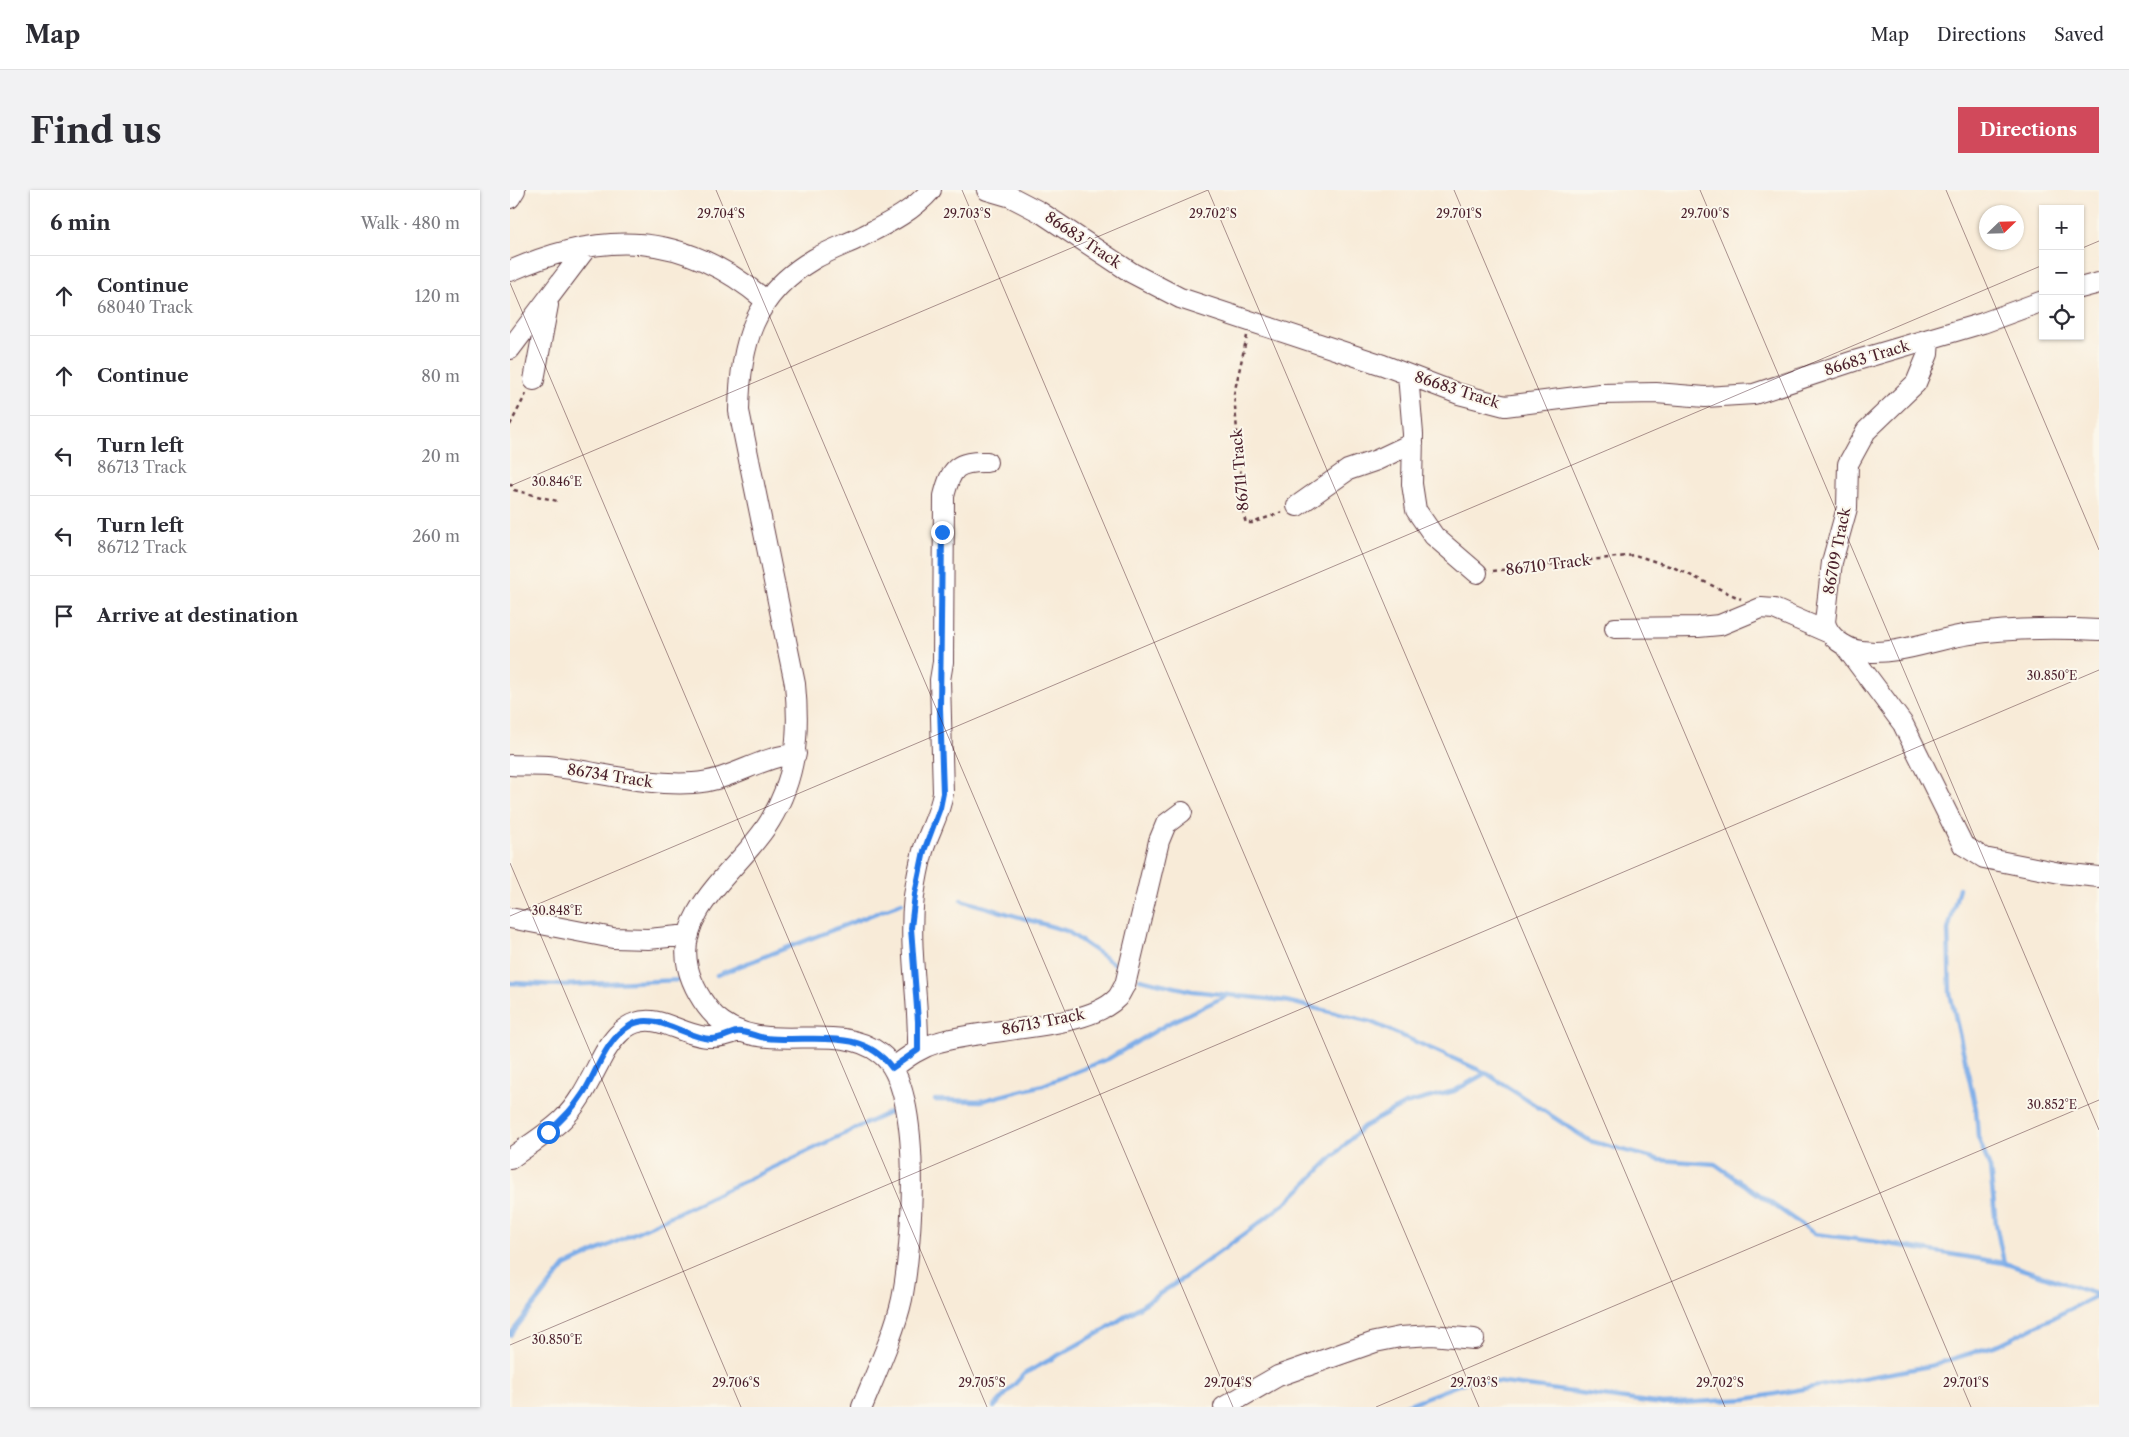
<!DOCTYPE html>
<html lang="en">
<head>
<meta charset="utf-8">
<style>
  body { margin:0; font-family:"Libre Caslon Text",serif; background:#f2f2f3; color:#2b2b33 }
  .controls { position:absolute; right:15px; top:15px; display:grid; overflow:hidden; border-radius:0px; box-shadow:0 1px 4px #0004 }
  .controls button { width:45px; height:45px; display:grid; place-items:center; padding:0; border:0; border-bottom:1px solid #e1e1e2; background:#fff; color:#2b2b33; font:25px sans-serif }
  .compass { position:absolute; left:1469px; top:15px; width:45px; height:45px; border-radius:50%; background:#fff; box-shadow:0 1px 4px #0004; rotate:67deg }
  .stop { position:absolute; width:15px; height:15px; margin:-11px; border:4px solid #1a73e8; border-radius:50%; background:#fff }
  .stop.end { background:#1a73e8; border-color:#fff; box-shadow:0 1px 5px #0008 }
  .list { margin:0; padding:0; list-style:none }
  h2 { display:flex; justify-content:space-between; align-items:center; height:65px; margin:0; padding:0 20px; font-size:21px }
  h2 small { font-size:16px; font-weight:400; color:#7c7c81 }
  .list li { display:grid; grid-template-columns:32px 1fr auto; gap:15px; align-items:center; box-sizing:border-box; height:80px; padding:0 20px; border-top:1px solid #e1e1e2 }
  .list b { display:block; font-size:19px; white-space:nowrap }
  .list p { margin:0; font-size:16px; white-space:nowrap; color:#7c7c81 }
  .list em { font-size:16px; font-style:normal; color:#7c7c81 }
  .icon { flex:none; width:28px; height:28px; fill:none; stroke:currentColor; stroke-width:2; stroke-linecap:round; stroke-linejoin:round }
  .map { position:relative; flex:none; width:1589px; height:1217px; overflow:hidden; border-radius:0px }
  header { display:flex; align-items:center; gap:30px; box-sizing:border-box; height:70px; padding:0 25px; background:#fff; border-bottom:1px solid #e1e1e2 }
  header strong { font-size:24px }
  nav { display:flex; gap:28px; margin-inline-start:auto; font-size:18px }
  .intro { display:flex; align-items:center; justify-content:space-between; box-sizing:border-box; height:120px; padding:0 30px }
  h1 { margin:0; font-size:35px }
  .button { padding:12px 22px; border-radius:0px; background:#d1495b; color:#fff; font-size:18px; font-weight:700 }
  main { display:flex; gap:30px; padding:0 30px }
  aside { flex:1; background:#fff; border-radius:0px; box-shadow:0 1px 4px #0004 }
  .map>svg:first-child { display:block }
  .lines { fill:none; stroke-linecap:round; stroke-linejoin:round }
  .stream { stroke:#7eade8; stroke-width:4.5 }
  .minor-casing { stroke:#643e45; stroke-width:22 }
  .path { stroke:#643e45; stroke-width:2.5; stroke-dasharray:4 4; stroke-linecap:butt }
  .minor { stroke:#fff; stroke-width:20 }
  .route { stroke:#1a73e8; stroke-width:6 }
  .ticks { fill:none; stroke:#4a1f2b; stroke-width:1; stroke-opacity:0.45 }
  .labels { text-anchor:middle; stroke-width:4; stroke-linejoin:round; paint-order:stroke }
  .street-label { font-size:15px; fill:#4a1f2b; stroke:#fbf7ec }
  .ticks-label { font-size:12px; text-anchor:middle; fill:#4a1f2b; stroke:#fbf7ec; stroke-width:4; stroke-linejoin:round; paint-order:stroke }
</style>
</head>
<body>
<header>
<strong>Map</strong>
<nav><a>Map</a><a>Directions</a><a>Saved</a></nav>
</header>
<div class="intro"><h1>Find us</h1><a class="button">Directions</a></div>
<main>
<aside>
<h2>6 min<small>Walk · 480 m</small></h2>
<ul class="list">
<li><svg class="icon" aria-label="ahead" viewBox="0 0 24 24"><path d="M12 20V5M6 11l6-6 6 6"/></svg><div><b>Continue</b><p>68040 Track</p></div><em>120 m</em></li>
<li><svg class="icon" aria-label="ahead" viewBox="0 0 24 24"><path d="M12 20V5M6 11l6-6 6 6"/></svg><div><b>Continue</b></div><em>80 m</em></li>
<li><svg class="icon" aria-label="left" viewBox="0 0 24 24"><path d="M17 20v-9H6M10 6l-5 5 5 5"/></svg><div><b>Turn left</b><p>86713 Track</p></div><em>20 m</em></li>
<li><svg class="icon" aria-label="left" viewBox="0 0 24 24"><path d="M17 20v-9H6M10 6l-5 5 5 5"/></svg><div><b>Turn left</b><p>86712 Track</p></div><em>260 m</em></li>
<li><svg class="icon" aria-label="arrive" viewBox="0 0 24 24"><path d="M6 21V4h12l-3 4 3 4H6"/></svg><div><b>Arrive at destination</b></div></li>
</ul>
</aside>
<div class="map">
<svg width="1589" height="1217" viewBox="0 0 1589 1217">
  <rect width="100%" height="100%" fill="#fbf7ec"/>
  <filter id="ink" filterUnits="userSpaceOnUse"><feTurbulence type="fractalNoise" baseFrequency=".02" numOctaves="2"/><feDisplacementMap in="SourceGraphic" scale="10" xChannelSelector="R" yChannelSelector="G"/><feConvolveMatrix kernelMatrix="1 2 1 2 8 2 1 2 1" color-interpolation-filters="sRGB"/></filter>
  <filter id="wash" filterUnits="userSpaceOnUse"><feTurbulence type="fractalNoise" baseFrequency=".0096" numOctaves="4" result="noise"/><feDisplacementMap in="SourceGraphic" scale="20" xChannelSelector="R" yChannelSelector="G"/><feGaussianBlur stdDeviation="1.12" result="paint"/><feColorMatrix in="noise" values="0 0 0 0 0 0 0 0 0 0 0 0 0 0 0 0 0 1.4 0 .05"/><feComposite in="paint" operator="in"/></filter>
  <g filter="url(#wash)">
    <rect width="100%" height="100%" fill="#f8ebd8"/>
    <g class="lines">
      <!-- stream -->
      <path class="stream" d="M1449 698 1438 740 1440 803 1466 919 1468 947 1480 978 1486 1035 1494 1073
        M451 710 557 741 610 778
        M207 785 392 713
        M630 789 682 801 776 811 861 832 976 883 1080 951 1150 970 1205 974 1305 1044 1361 1051 1494 1073 1589 1105
        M0 793 53 795 170 790
        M425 910 471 911 533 895 598 869 659 833 718 805
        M0 1145 55 1076 389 918
        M484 1217 514 1184 596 1139 672 1089 740 1040 780 1009 853 937 895 914 944 901 976 883
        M891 1217 964 1189 1153 1214 1237 1209 1420 1176 1490 1154 1586 1106"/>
    </g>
  </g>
  <g filter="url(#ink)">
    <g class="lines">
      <defs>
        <path id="minor" d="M477 0 501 7 530 22 622 83 670 108 873 175 949 204 995 216 1090 204 1146 203 1195 207 1244 204 1344 171 1473 133 1533 111
          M0 8 5 0
          M0 81C94 39 175 42 255 110
          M1570 98 1589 93
          M1419 149 1418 164 1406 193 1356 241 1338 274 1337 318 1322 372 1315 432C1318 447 1336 459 1351 461 1387 466 1424 449 1460 444 1502 438 1547 438 1589 440
          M0 159 77 57
          M898 185 903 244 902 294 906 320 924 346 967 383
          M24 190 38 115
          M787 316 838 280 867 270 903 253
          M1105 438 1188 437 1210 435 1251 418 1264 419 1317 442
          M1334 455 1393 534 1453 655 1474 668 1550 683 1589 687
          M0 575C13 576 26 575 38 576 87 581 133 596 183 593 221 591 251 566 286 564
          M0 728 103 748 138 749 179 745
          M408 860C409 808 398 758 404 706 406 692 409 676 413 661 419 641 430 624 433 603L430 490 433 472 434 306C441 278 447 271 477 272
          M383 878C397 867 411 857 429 852 473 838 577 840 607 808 610 805 612 799 615 795L649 651 656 634 672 622
          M0 969C17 956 36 945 52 930 72 911 82 885 95 862 102 851 111 838 125 833 158 821 182 862 228 841
          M352 1217C365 1185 385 1142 392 1109 402 1058 415 898 371 864 324 827 253 870 205 826 193 814 182 795 178 778 164 718 233 677 260 631 286 588 290 544 285 494L229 221C230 154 243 105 304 69 318 61 334 55 349 48 376 34 401 23 421 0
          M714 1217 768 1186 865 1152 890 1147 922 1145 964 1149"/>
      </defs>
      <!-- minor casing -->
      <use href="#minor" class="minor-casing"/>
      <!-- path -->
      <path class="path" d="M737 146 724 204 734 327 736 333H742L772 322
        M0 235 16 204
        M0 293 4 300 47 311
        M983 381 1125 365 1165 378 1231 409"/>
      <!-- minor -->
      <use href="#minor" class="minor"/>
    </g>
  </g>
  <g class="lines" filter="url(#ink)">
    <!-- route -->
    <path class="route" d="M38 942C52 930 64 918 74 902 88 879 96 849 121 835 145 821 176 848 201 849 211 849 218 844 226 842 234 840 247 847 256 848 301 853 351 836 382 878L408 860V831L401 738 405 704 414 661 430 618 433 603 430 518 432 342"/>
  </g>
  <!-- ticks -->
  <path class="ticks" d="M206 0 723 1217M452 0 969 1217M698 0 1215 1217M944 0 1461 1217M1190 0 1589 940M1436 0 1589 360M1570 59 1589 51M0 93 477 1217M0 296 698 0M0 673 231 1217M0 726 1533 75M0 1155 1589 480M866 1217 1589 910"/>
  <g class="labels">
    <!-- street labels -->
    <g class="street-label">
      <text transform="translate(573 50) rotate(34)" y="5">86683 Track</text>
      <text transform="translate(1357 168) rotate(-17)" y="5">86683 Track</text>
      <text transform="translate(947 200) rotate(18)" y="5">86683 Track</text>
      <text transform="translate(730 280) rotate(-95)" y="5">86711 Track</text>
      <text transform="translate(1327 361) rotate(-79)" y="5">86709 Track</text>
      <text transform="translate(1038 375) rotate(-7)" y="5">86710 Track</text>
      <text transform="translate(100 586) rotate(9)" y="5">86734 Track</text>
      <text transform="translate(533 832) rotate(-11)" y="5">86713 Track</text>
    </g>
  </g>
  <g class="ticks-label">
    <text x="211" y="28">29.704°S</text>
    <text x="457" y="28">29.703°S</text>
    <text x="703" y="28">29.702°S</text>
    <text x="949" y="28">29.701°S</text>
    <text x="1195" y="28">29.700°S</text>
    <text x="47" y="296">30.846°E</text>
    <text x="1542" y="490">30.850°E</text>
    <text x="47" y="725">30.848°E</text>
    <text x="1542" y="919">30.852°E</text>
    <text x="47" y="1154">30.850°E</text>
    <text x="226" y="1197">29.706°S</text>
    <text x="472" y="1197">29.705°S</text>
    <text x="718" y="1197">29.704°S</text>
    <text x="964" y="1197">29.703°S</text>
    <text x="1210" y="1197">29.702°S</text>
    <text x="1456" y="1197">29.701°S</text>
  </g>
</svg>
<div class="controls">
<button>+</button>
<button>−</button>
<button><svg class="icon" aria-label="locate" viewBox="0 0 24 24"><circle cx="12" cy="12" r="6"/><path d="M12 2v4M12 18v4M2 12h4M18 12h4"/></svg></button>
</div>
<svg class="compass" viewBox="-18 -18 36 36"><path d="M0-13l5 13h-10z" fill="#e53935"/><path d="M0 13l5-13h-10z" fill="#7c7c81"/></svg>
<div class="stop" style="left:38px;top:942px"></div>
<div class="stop end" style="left:432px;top:342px"></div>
</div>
</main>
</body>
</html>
